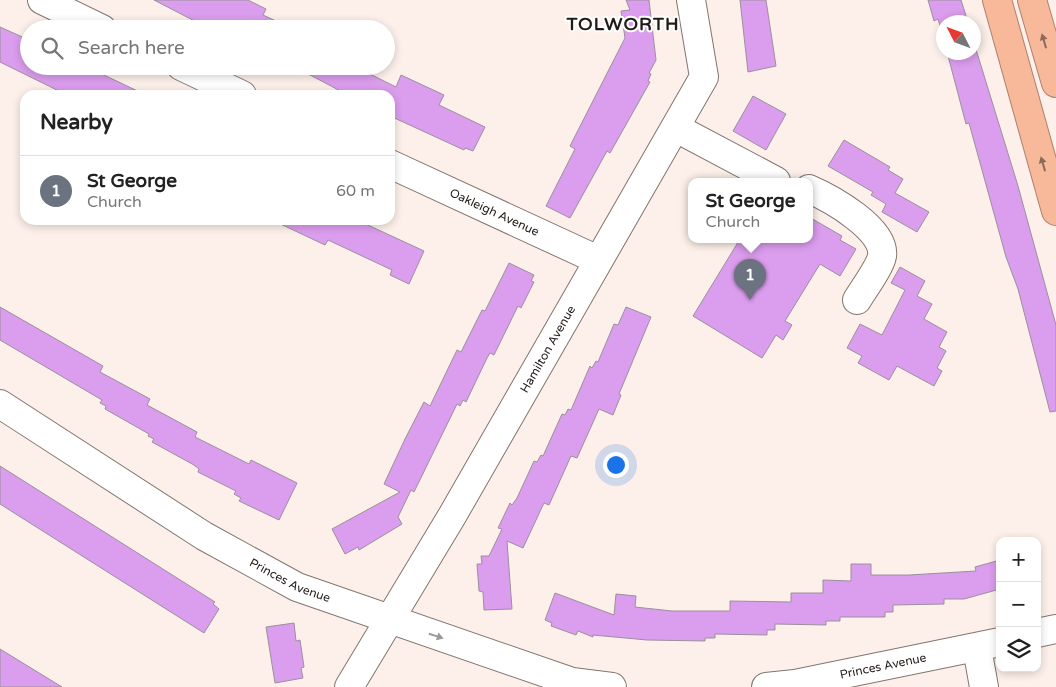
<!DOCTYPE html>
<html lang="en">
<head>
<meta charset="utf-8">
<style>
  body { margin:0; font-family:"Varela Round",sans-serif; background:#f6f6f6; color:#222 }
  .controls { position:absolute; right:15px; bottom:15px; display:grid; overflow:hidden; border-radius:10px; box-shadow:0 2px 8px #0003 }
  .controls button { width:45px; height:45px; display:grid; place-items:center; padding:0; border:0; border-bottom:1px solid #e0e0e0; background:#fff; color:#222; font:25px sans-serif }
  .compass { position:absolute; left:936px; top:15px; width:45px; height:45px; border-radius:50%; background:#fff; box-shadow:0 2px 8px #0003; rotate:312deg }
  .you { position:absolute; left:615px; top:464px; width:18px; height:18px; margin:-12px; border:4px solid #fff; border-radius:50%; background:#1a73e8; box-shadow:0 0 0 8px #1a73e833 }
  .badge { display:grid; place-items:center; width:32px; height:32px; border-radius:50%; background:#1a73e8; color:#fff; font-size:16px; font-weight:700 }
  .pin { position:absolute; translate:-50% -41px; filter:drop-shadow(0 1px 2px #0008) }
  .pin::after { content:''; position:absolute; top:26px; width:18px; height:15px; background:inherit; clip-path:polygon(0 0,100% 0,50% 100%) }
  .popup { position:absolute; left:688px; top:178px; width:125px; height:65px; box-sizing:border-box; display:grid; place-content:center; border-radius:10px; background:#fff; filter:drop-shadow(0 1px 4px #0005); font-size:16px; white-space:nowrap; color:#767676 }
  .popup b { font-size:19px; color:#222 }
  .popup::after { content:''; position:absolute; left:50%; top:100%; margin-left:-10px; border:10px solid transparent; border-top-color:#fff }
  .list { margin:0; padding:0; list-style:none }
  h2 { display:flex; justify-content:space-between; align-items:center; height:65px; margin:0; padding:0 20px; font-size:21px }
  h2 small { font-size:16px; font-weight:400; color:#767676 }
  .list li { display:grid; grid-template-columns:32px 1fr auto; gap:15px; align-items:center; box-sizing:border-box; height:70px; padding:0 20px; border-top:1px solid #e0e0e0 }
  .list b { display:block; font-size:19px; white-space:nowrap }
  .list p { margin:0; font-size:16px; white-space:nowrap; color:#767676 }
  .list em { font-size:16px; font-style:normal; color:#767676 }
  .icon { flex:none; width:28px; height:28px; fill:none; stroke:currentColor; stroke-width:2; stroke-linecap:round; stroke-linejoin:round }
  .map { position:relative; flex:none; width:1056px; height:687px; overflow:hidden }
  .search { position:absolute; background:#fff; box-shadow:0 2px 8px #0003; left:20px; top:20px; width:375px; height:55px; display:flex; align-items:center; gap:12px; box-sizing:border-box; padding:0 18px; border-radius:28px; color:#767676; font-size:19px }
  .panel { position:absolute; background:#fff; box-shadow:0 2px 8px #0003; left:20px; top:90px; width:375px; height:135px; border-radius:15px }
  .map>svg:first-child { display:block }
  .building { fill:#db9ded; stroke:#9a909c }
  .lines { fill:none; stroke-linecap:round; stroke-linejoin:round }
  .minor-casing { stroke:#83756e; stroke-width:30 }
  .highway-casing { stroke:#ad816c; stroke-width:30 }
  .minor { stroke:#fff; stroke-width:28 }
  .highway { stroke:#f8b89a; stroke-width:28 }
  .oneway { fill:#8c6a59 }
  .oneway2 { fill:#9b9897 }
  .labels { text-anchor:middle; stroke-width:4; stroke-linejoin:round; paint-order:stroke }
  .street-label { font-size:12px; fill:#211b18; stroke:#fff }
  .district-label { font-size:18px; font-weight:bold; letter-spacing:1px; fill:#211b18; stroke:#fff }
</style>
</head>
<body>
<div class="map">
<svg width="1056" height="687" viewBox="0 0 1056 687">
  <rect width="100%" height="100%" fill="#fdf0ea"/>
  <!-- building -->
  <path class="building" d="M154 0H248L266 9 263 15 293 29H219L214 26 210 29Z
    M626 0H649L656 60 649 73 651 74 648 81 650 82 610 153 607 151 570 218 546 206 575 149 570 146 625 38 621 11 630 10Z
    M740 0H766L776 66 748 72Z
    M928 0H961L968 22H944V39L938 19 934 21Z
    M0 27 29 40V66H85L146 95H67L0 62Z
    M974 43 1018 186 1056 325V411L1050 412 1018 289 1006 257 969 123 966 124 947 52H974Z
    M293 66H354L396 87 401 75 444 95 439 105 485 127 473 151 465 148 464 150 390 116V95H348Z
    M753 96 786 114 766 150 733 131Z
    M844 140 890 167 888 170 903 179 895 193 929 212 917 232 882 212 886 204 871 195 873 192 828 166Z
    M809 217 842 236 840 240 856 249 840 276 820 264 785 321 792 325 783 340 776 335 762 358 693 316 740 239H809Z
    M272 220H357L424 251 409 284 390 275 392 270 328 240 325 245Z
    M509 263 534 275 531 281 534 282 521 308 518 306 494 355 490 353 487 358 466 402 463 400 460 406 457 404 414 492 411 490 398 517 402 524 359 550 358 547 345 554 332 529 400 492 384 484 405 439 424 402 430 406 457 350 461 352 482 310 485 311Z
    M900 267 925 281 917 296 932 304 924 319 947 332 939 347 946 351 937 368 942 371 934 386 897 366 889 380 858 363 862 356 847 348 860 324 882 335 905 290 891 283Z
    M0 307 103 366 100 372 150 399 147 405 197 432 195 437 249 464 251 460 297 483 279 520 239 501 241 498 234 494 236 491 198 472 199 469 194 465 152 442 154 439 148 436 149 434 105 409 106 406 100 403 102 400 0 340Z
    M626 307 651 317 619 394 621 395 613 415 599 409 577 458 571 456 549 505 544 503 523 548 507 541 512 609 484 610 483 592 479 591 477 564H482L481 556H489L502 529 498 528 510 503 512 505 517 498 534 461 537 462 541 455 543 456 562 414 565 415 568 409 571 410 590 366 592 368 596 361 598 362 614 324 618 325Z
    M0 466 215 602 213 604 219 609 204 633 0 504Z
    M1000 560V589L964 599H944V604L893 605V612H885V617H840V621H826V625L775 624V630H767V635L715 634V638H705V641L647 640 593 635V637L578 631 576 635 551 626 552 623 545 620 555 593 614 615 616 594 636 596 635 607 672 611H730V601L791 602V593H823V580L851 581V564H871V575H909L976 571 975 567Z
    M294 623 296 641 300 640 304 667 301 668 303 678 275 683 266 627Z
    M0 649 62 687H0Z"/>
  <g class="lines">
    <defs>
      <g id="minor">
        <path d="M42 0 102 29"/>
        <path d="M181 66 242 95"/>
        <path d="M676 128 776 181"/>
        <path id="s1" d="M390 164 598 260"/>
        <path d="M809 189C830 198 886 229 882 256 880 267 863 290 857 300"/>
        <path id="s2" d="M0 404 204 536 297 587 572 682 612 687"/>
        <path d="M1037 633 1056 629"/>
        <path d="M977 648 984 687"/>
        <path id="s3" d="M349 687 452 516 704 77 691 0"/>
        <path id="s4" d="M766 687 795 684 1000 642"/>
      </g>
      <path id="highway" d="M997 0 1056 211
        M1032 0 1056 83"/>
    </defs>
    <!-- minor casing -->
    <use href="#minor" class="minor-casing"/>
    <!-- highway casing -->
    <use href="#highway" class="highway-casing"/>
    <!-- minor -->
    <use href="#minor" class="minor"/>
    <!-- highway -->
    <use href="#highway" class="highway"/>
  </g>
  <!-- one-way arrows -->
  <defs><path id="oneway-solid" d="M-6-.8H1V-3.2L6.5 0L1 3.2V.8H-6Z" transform="scale(1.25)"/></defs>
  <g class="oneway">
    <use href="#oneway-solid" transform="translate(1044 41) rotate(-106)"/>
    <use href="#oneway-solid" transform="translate(1043 164) rotate(-106)"/>
  </g>
  <use class="oneway2" href="#oneway-solid" transform="translate(436 636) rotate(18)"/>
  <g class="labels">
    <!-- street labels -->
    <g class="street-label">
      <text dy="4" stroke="none"><textPath href="#s1" startOffset="115">Oakleigh Avenue</textPath></text>
      <text dy="4" stroke="none"><textPath href="#s3" startOffset="392">Hamilton Avenue</textPath></text>
      <text dy="4" stroke="none"><textPath href="#s2" startOffset="340">Princes Avenue</textPath></text>
      <text dy="4" stroke="none"><textPath href="#s4" startOffset="119">Princes Avenue</textPath></text>
    </g>
    <!-- district labels -->
    <g class="district-label">
      <text x="623" y="30">TOLWORTH</text>
    </g>
  </g>
</svg>
<div class="controls">
<button>+</button>
<button>−</button>
<button><svg class="icon" aria-label="layers" viewBox="0 0 24 24"><path d="M12 4l9 5-9 5-9-5zM3 14l9 5 9-5"/></svg></button>
</div>
<svg class="compass" viewBox="-18 -18 36 36"><path d="M0-13l5 13h-10z" fill="#e53935"/><path d="M0 13l5-13h-10z" fill="#767676"/></svg>
<div class="you"></div>
<div class="pin badge" style="left:750px;top:300px;background:#6b7280">1</div>
<div class="popup"><b>St George</b>Church</div>
<div class="search"><svg class="icon" aria-label="search" viewBox="0 0 24 24"><circle cx="10" cy="10" r="6"/><path d="M15 15l6 6"/></svg>Search here</div>
<section class="panel">
<h2>Nearby<small></small></h2>
<ul class="list">
<li><span class="badge" style="background:#6b7280">1</span><div><b>St George</b><p>Church</p></div><em>60 m</em></li>
</ul>
</section>
</div>
</body>
</html>
